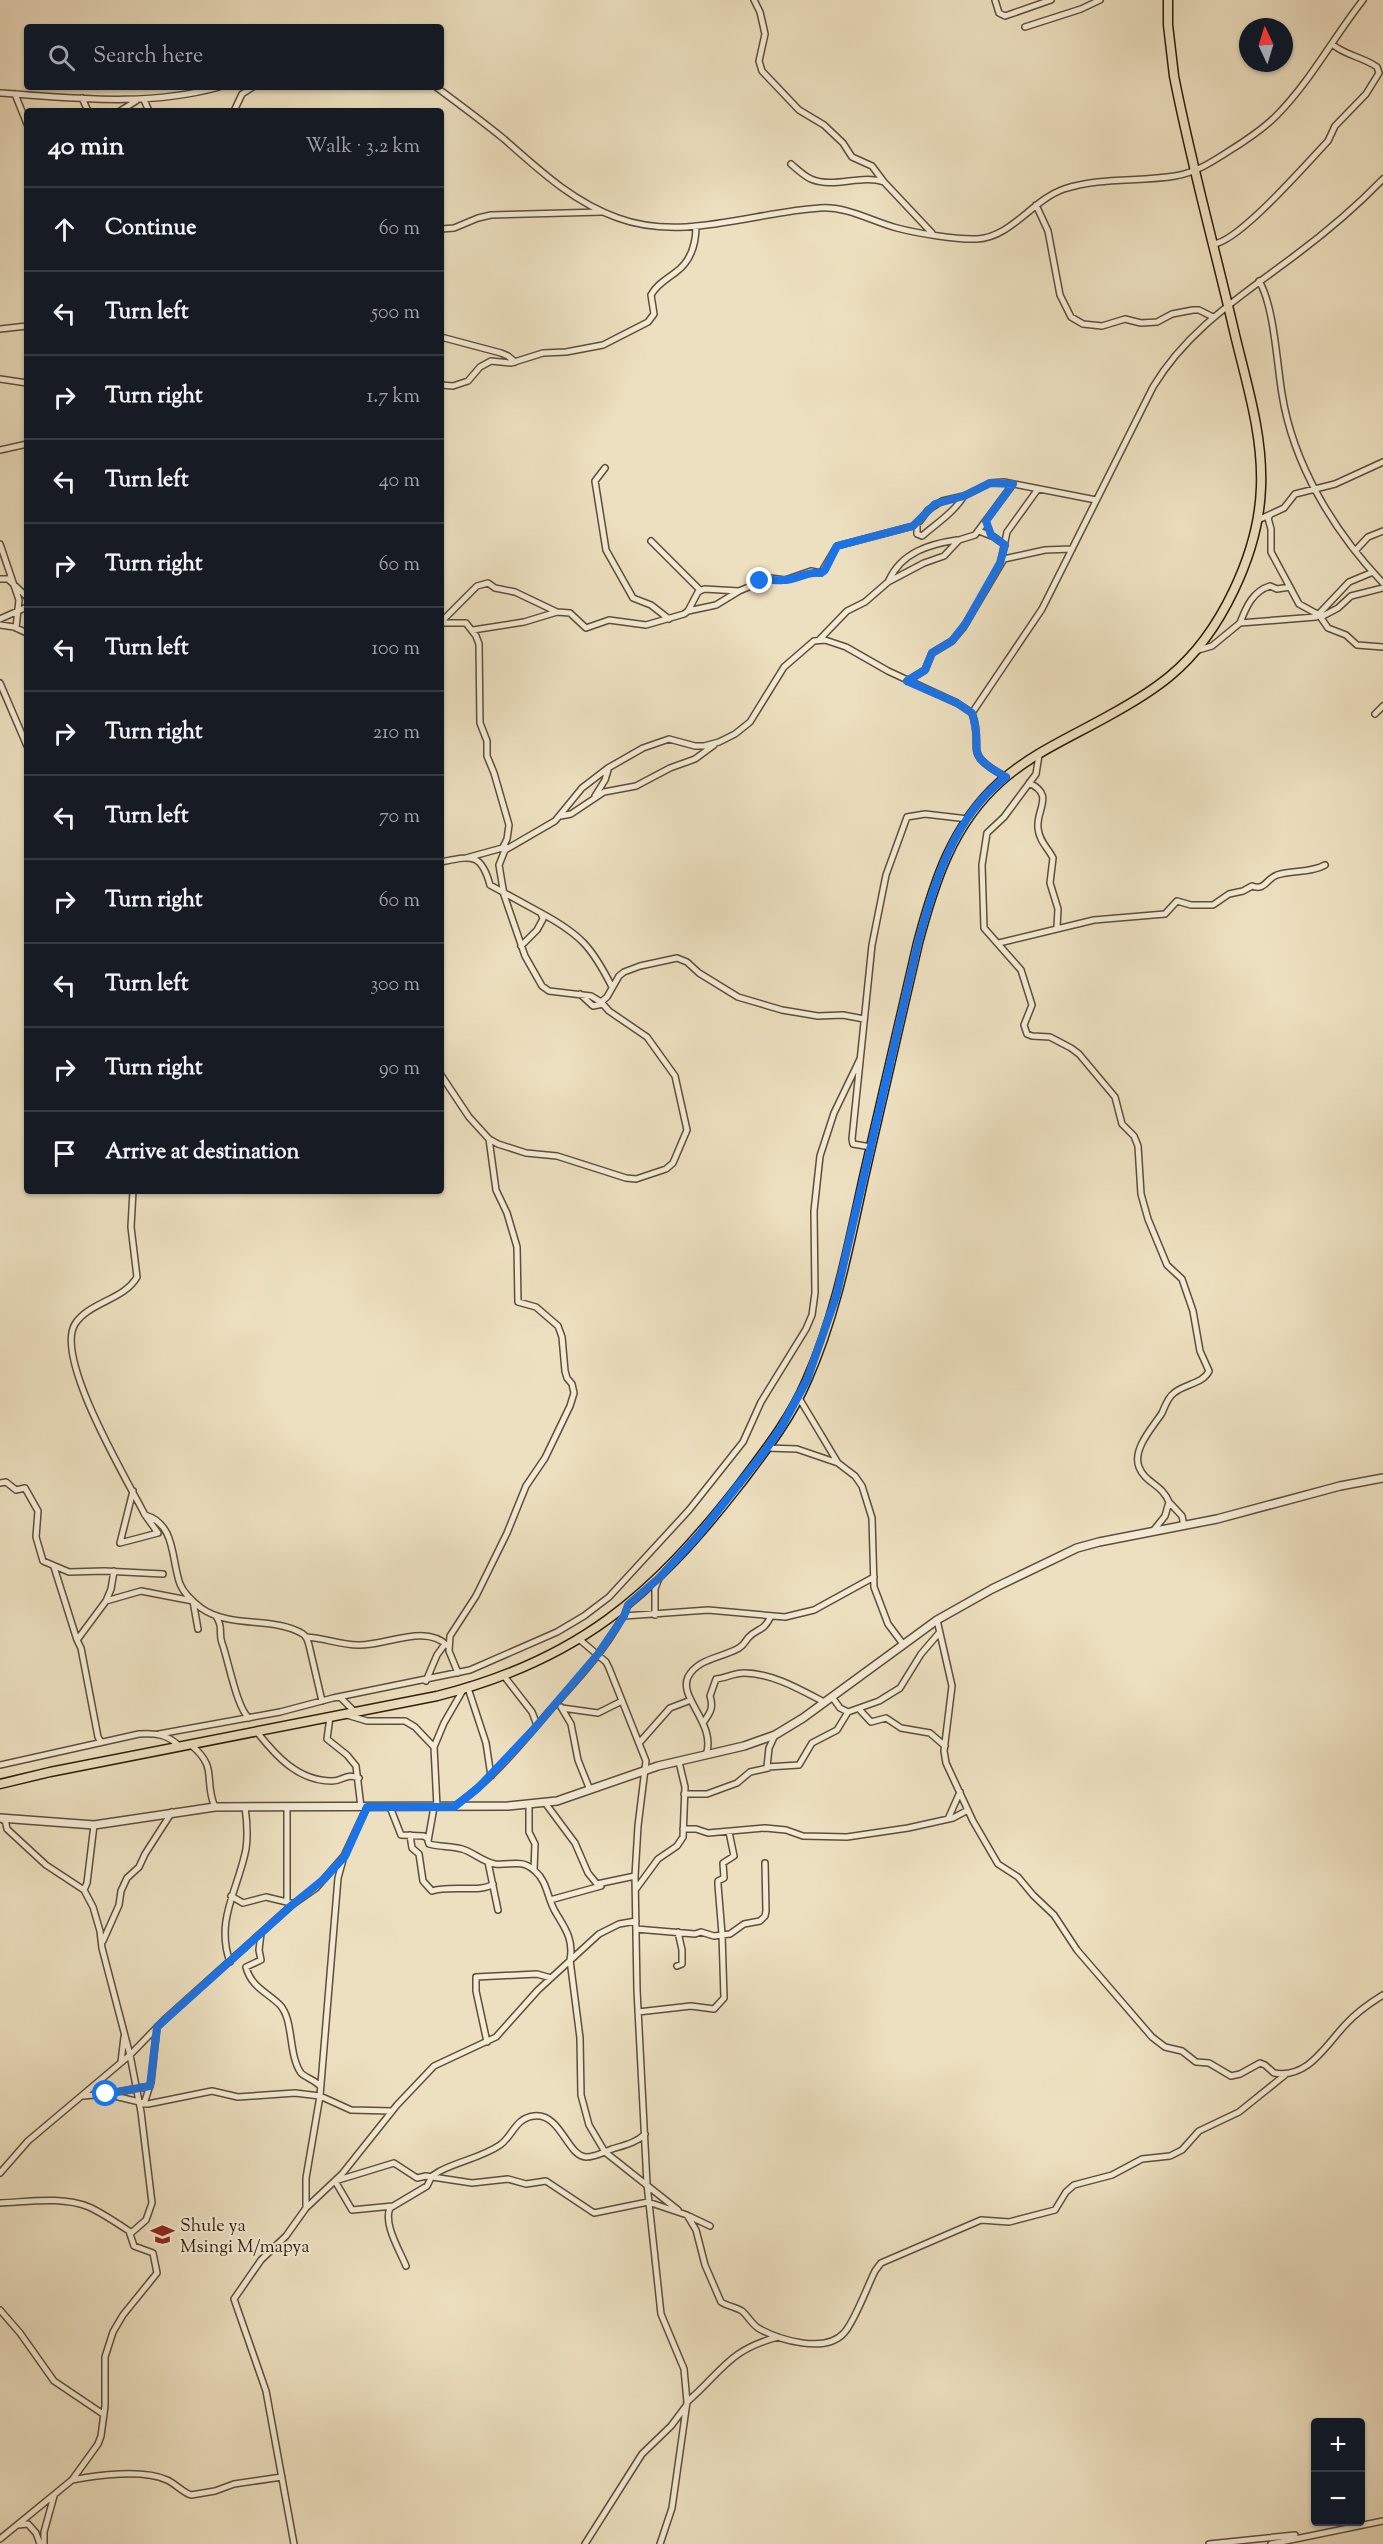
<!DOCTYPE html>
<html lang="en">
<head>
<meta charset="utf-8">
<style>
  body { margin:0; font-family:"Sorts Mill Goudy",serif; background:#242831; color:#f1f3f6 }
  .controls { position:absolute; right:18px; bottom:18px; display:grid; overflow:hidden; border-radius:6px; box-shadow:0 2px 4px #0004 }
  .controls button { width:54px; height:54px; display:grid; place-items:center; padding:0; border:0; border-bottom:2px solid #363941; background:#171b24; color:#f1f3f6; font:30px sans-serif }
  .compass { position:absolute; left:1239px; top:18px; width:54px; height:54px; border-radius:50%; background:#171b24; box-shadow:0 2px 4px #0004; rotate:356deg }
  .stop { position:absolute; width:18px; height:18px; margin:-14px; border:4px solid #1a73e8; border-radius:50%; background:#fff }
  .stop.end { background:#1a73e8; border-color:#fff; box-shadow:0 2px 6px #0008 }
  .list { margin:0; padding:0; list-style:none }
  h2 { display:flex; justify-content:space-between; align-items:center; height:78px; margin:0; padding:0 24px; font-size:26px }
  h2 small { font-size:20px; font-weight:400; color:#9ea1a6 }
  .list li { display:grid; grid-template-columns:39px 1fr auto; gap:18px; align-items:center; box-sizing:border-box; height:84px; padding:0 24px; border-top:2px solid #363941 }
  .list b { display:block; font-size:22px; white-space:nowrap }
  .list em { font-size:20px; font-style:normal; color:#9ea1a6 }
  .icon { flex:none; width:33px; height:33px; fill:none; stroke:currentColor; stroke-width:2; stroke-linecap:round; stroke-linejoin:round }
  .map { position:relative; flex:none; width:1383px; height:2544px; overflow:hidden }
  .search { position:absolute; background:#171b24; box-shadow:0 2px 4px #0004; left:24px; top:24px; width:420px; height:66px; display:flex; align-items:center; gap:15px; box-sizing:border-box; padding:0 21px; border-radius:6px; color:#9ea1a6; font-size:22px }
  .panel { position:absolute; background:#171b24; box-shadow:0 2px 4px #0004; left:24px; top:108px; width:420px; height:1086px; border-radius:6px }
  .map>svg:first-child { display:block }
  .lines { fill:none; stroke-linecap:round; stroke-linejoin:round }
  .minor-casing { stroke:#5e4e37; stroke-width:8 }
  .tertiary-casing { stroke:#5e4e37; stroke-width:10 }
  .primary-casing { stroke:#2e1d09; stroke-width:11 }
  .minor { stroke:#f3ebd6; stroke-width:5 }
  .tertiary { stroke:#f3ebd6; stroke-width:7 }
  .primary { stroke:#ede0c0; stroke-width:8 }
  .route { stroke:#1a73e8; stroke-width:8 }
  .labels { text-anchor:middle; stroke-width:4.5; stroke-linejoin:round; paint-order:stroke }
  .poi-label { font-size:18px; fill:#2e1d09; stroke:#f3ebd6; text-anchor:start }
</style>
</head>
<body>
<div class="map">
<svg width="1383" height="2544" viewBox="0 0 1383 2544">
  <rect width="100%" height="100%" fill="#ede0c0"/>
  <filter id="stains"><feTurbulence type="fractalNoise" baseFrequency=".00333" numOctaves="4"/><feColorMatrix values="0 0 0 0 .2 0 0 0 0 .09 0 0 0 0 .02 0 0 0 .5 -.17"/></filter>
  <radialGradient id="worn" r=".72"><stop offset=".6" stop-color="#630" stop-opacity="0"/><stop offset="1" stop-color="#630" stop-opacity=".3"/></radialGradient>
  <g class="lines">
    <defs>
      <path id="minor" d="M754 0 760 12 765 34 759 61 762 71 799 110 824 125 843 143 852 157 872 166 884 182
        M995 0 999 13 1005 16 1051 0
        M1025 27 1081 9 1100 0
        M436 87C459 104 482 121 504 139 539 170 573 202 618 218 683 242 754 212 820 208 847 206 871 221 897 228 916 233 957 240 977 239 1012 237 1032 200 1064 189 1100 177 1139 182 1175 176 1195 173 1212 162 1229 151 1245 141 1262 130 1276 116 1310 82 1333 38 1363 0
        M0 93C74 98 147 107 219 87
        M15 94 27 124
        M82 98 88 111
        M144 100 149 111
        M120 111 136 101
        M234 111 242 94 253 87
        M791 164C797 169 804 176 811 179 834 189 861 174 884 182L932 233
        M1036 205 1048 231 1060 295 1071 317 1083 324 1102 326 1125 319 1141 323 1157 322 1172 314 1193 310H1199L1213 317
        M441 229 454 228 478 218 491 215 602 212
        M1213 244C1238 243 1308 162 1328 141L1335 126 1366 94 1379 73 1377 67C1363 57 1344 55 1332 44
        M1259 281C1274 305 1277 365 1282 394 1293 464 1334 532 1383 583
        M0 329 27 326
        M441 337 501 353 508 356 515 362
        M0 379 27 383
        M441 385 453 386 468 381 480 367 491 361 511 363 543 353 566 352 603 345 648 322 654 314 651 295C657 284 667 279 676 272 691 261 696 244 696 226
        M0 450 27 444
        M605 468 595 481 606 550 633 598 651 605 669 619
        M1270 515 1268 518 1271 529V552L1299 604 1319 615 1328 628 1346 635 1357 645 1383 647
        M1258 520 1284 508 1295 494 1335 484 1383 462
        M917 524V534L922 536C936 524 954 512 964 496
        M979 531 994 537 1005 545
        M651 541 700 590
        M0 544 19 600 16 628
        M1355 551 1368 537 1383 531
        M1001 561 1007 532 1038 489
        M0 579H11
        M8 579 27 597
        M889 580C902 552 930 544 957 540
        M688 611 716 605 739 591
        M1321 617 1338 608 1351 596 1383 588
        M0 619 27 607
        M441 622 477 586 488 583 495 588 515 592 557 612 570 613 586 628 609 620 646 625 684 614 688 611 698 592 704 589 739 591 770 578 785 580 811 571 821 573 837 546 913 526 920 521 928 510 942 501 964 496 990 483 1004 482 1096 500
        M441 623H466L476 636 479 644 480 723 487 741V756L494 773 509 825 507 839 503 847
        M1240 623C1246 607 1253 591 1270 586L1277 589 1290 587
        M0 625 14 627 27 633
        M473 630 524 622 557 612
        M819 640 847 611 865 602 888 582 924 563 944 556 959 540 975 535 1013 484
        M1195 651 1212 646 1240 623 1316 617 1349 582 1373 572
        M907 681 925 670 932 653 952 641 963 628 1004 559 1045 550 1072 549
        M0 683 27 746
        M972 713 1042 609 1153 387C1187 330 1241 296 1293 257 1324 234 1356 207 1383 179
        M1375 714 1383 706
        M1039 755 1036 774 1004 817 987 833 982 865 984 928 1021 970 1032 1005 1024 1025 1027 1034 1032 1036 1050 1037 1071 1048 1079 1054 1115 1097 1122 1124 1134 1136 1138 1146 1141 1194 1148 1219 1167 1265 1182 1279 1193 1311 1200 1351 1209 1371C1203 1384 1184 1384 1174 1393 1168 1397 1165 1406 1162 1413 1153 1427 1132 1449 1139 1467 1145 1483 1162 1484 1169 1502L1165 1516 1153 1531
        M1029 783C1055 795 1036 809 1038 828 1039 841 1048 848 1053 858L1050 883 1058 909 1057 927
        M595 796 605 780 608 770
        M561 816 571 814 604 792 636 786 670 768 695 759 714 745
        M466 858 506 847
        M441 862C471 856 481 852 490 885L541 913 543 919 537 930 521 946
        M541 913C580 934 592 947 612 987
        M999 943 1094 920 1165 914 1177 901 1191 905H1213L1229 894 1243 891 1252 886C1265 891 1266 879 1277 875 1293 870 1311 873 1325 865
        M580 994 593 1006 603 1004
        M601 1002 607 997 619 976 624 972 640 966 677 958 687 962 699 973 738 997 782 1010 818 1016 843 1015 864 1019
        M441 1075 469 1117 489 1139 498 1144 526 1153 557 1156 626 1178 636 1179 666 1169 673 1163 687 1130 675 1076 647 1037 609 1011 601 1002 591 996 549 991 542 986 525 956 504 895 499 865 505 850 555 821 582 788 608 768 643 748 669 739 695 746H704L719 742 735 734 750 722 784 667 814 641 825 640 846 647 888 671 957 703 972 713C985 751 960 752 1006 777
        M871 1147 853 1144 852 1139 872 945 886 875 907 817 925 814 968 819
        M133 1191 131 1227 137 1277C124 1300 89 1302 75 1324 54 1358 127 1480 145 1515 176 1524 171 1559 180 1584 184 1594 192 1601 201 1608 231 1629 273 1616 303 1634 307 1637 308 1641 309 1645L322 1701
        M799 1398 838 1463 855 1476 862 1486 872 1518 874 1587 888 1624 903 1644
        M767 1448 797 1449 838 1463
        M0 1483 6 1482 16 1490 25 1488 38 1511 36 1537 43 1561 69 1572 104 1571 163 1574
        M133 1491 120 1543 158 1533 145 1515
        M1169 1502 1182 1516 1184 1526
        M54 1567 77 1640
        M106 1601 111 1589 114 1571
        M655 1615V1589L659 1578
        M216 1616C224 1629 218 1632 222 1643 228 1659 237 1709 249 1718
        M624 1616 708 1610 785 1617 814 1610 874 1577
        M937 1620 952 1686 944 1751 946 1763 973 1821 998 1864 1018 1877 1033 1895 1054 1915 1077 1950 1152 2037 1165 2047 1182 2051 1196 2062 1209 2063 1231 2076 1240 2074 1260 2063 1265 2065 1274 2073C1308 2079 1325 2046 1346 2024 1357 2012 1370 2003 1383 1995
        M307 1637C324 1638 341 1645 358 1645 386 1646 425 1623 448 1646
        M579 1639 606 1662 609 1668 646 1761 638 1826 635 1876 637 1990 647 2184 661 2314 684 2369 687 2402 672 2508 660 2544
        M458 1673 449 1651 450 1636 476 1596 507 1533 526 1486 545 1458 570 1406 574 1393 572 1384 567 1378 565 1371 562 1337 558 1326 536 1307 518 1302 517 1247 507 1213 496 1190 489 1139
        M504 1676 532 1712 537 1725
        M426 1681 437 1655 445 1644
        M468 1688 486 1743 491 1776
        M340 1697 355 1712
        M832 1697 840 1708 848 1712 879 1701 900 1688 921 1654 939 1633
        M561 1707 571 1724 578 1760 590 1790
        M562 1708 598 1713 622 1701
        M859 1709 871 1722 886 1718 901 1728 930 1733 945 1746
        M347 1715 367 1721H405L415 1727 434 1747
        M330 1717 327 1739 347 1755 356 1766 361 1807
        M703 1723C710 1713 714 1708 710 1696L716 1679C726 1678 734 1673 744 1673 772 1673 801 1690 824 1702
        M257 1732C276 1756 298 1781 332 1781 344 1781 344 1773 359 1778
        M159 1734 280 1712 333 1698 470 1670 557 1632 584 1616 609 1597 689 1510 743 1442 761 1402 806 1329 812 1315 815 1293 814 1211 820 1156 834 1113 860 1059
        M775 1735 769 1748 767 1767 799 1765 812 1743 837 1730 848 1712
        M101 1742 98 1737 81 1648 77 1640 106 1601 141 1591 193 1601 198 1629
        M640 1742 670 1708 691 1700
        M191 1745C219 1768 203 1780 215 1807
        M706 1755C717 1724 678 1698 688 1677 698 1658 722 1658 739 1648 744 1645 745 1642 748 1638 758 1627 763 1633 771 1616
        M0 1765 139 1734C155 1733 168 1734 180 1747
        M684 1794H707L737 1783 750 1772 768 1768
        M546 1804 575 1843 588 1873 597 1884 635 1876
        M529 1805V1832L535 1844 534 1870
        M455 1806C493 1779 522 1743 552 1708 579 1677 612 1644 628 1605
        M287 1807V1902
        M390 1807 401 1835 424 1836 428 1839
        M434 1807 428 1841 429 1844C440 1847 451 1846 462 1849 473 1852 483 1862 495 1864 510 1866 521 1858 535 1871 548 1882 547 1899 556 1913 565 1928 574 1940 570 1960L580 2038 581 2095 589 2125 605 2152 678 2210
        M437 1807 434 1747 444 1723 463 1690
        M948 1819 960 1792
        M3 1820 5 1819 7 1829 46 1865 84 1890 93 1907 100 1931 102 1948 130 2055 141 2112 152 2203 146 2220 131 2233
        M683 1829H696L708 1833 765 1828 786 1830 803 1836 847 1837 908 1828 953 1818 968 1810
        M410 1835 412 1848 419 1854 423 1881 432 1891C449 1885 482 1893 493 1884
        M488 1862 498 1910
        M636 1889 658 1859 677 1846 683 1837 685 1787 679 1762
        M84 1890 87 1883 94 1825
        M231 1896 243 1903 266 1897 291 1903
        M550 1900 601 1886
        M636 1929 695 1934 701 1932 714 1936 730 1934 744 1924 760 1921 765 1916 766 1911 765 1863
        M261 1933 259 1950 261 1960 246 1967C251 1987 267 1992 280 2005 294 2020 288 2055 301 2073 306 2078 315 2080 320 2086
        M103 1941 119 1905 121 1891 127 1878 139 1867 145 1854 172 1812
        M230 1962C215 1920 238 1890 246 1849 248 1835 247 1821 245 1807
        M677 1966 682 1964V1950L678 1932
        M638 2012 691 2006 714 2009 724 1998 722 1934 718 1885V1881L724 1878 723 1863 734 1856 729 1832
        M487 2042 476 1991V1977L537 1974 551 1978
        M121 2062 124 2037
        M108 2094 150 2086
        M83 2096 106 2094 148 2104 212 2091 238 2097 295 2093 320 2096 351 2110 392 2111
        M144 2104 151 2082 157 2027
        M0 2173 28 2141 130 2055 164 2020 292 1905 316 1888 344 1856
        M0 2203C28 2202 62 2196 89 2207 98 2211 120 2225 129 2231L134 2246 153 2253 157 2273 123 2315 113 2332 105 2357V2406L101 2436 98 2444 72 2480 0 2539
        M393 2206 352 2210 335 2181 394 2163 417 2178 426 2176 472 2183 508 2179 526 2184 546 2181 594 2213 648 2202 687 2215 696 2230 705 2265 721 2302C727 2306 736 2307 742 2311 748 2316 751 2323 758 2328 779 2340 825 2354 844 2333 855 2321 867 2287 875 2271L881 2263 981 2220 1009 2222 1055 2210 1066 2192 1074 2185 1112 2175 1142 2159 1170 2156 1182 2150 1199 2131 1239 2112 1285 2075
        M306 2208V2178L320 2096 338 1878 344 1856 367 1807
        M689 2216 710 2226
        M406 2266C400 2251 383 2224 390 2208L427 2186 432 2176 440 2171C459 2161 483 2157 500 2145 513 2136 515 2118 534 2116 561 2113 567 2156 586 2157 596 2157 604 2152 612 2149 625 2145 636 2143 645 2134
        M0 2310 20 2333 54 2381 103 2414
        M687 2402C722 2372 728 2350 778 2337
        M72 2480C97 2475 143 2469 167 2480 176 2484 182 2492 191 2495L215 2491 234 2484 282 2477
        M18 2525 28 2524 36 2533 40 2544
        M44 2544V2532L54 2496
        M294 2544 266 2391 234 2299 261 2260 286 2236 306 2208 342 2174 397 2105 434 2066 496 2037 538 1990 599 1934 619 1924 636 1921
        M585 2544 642 2454 671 2426 686 2406
        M1209 2544 1295 2535
        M1271 2544 1383 2521"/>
      <path id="tertiary" d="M0 1818 94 1825 215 1807 508 1806 557 1801 658 1766 744 1746 775 1735 803 1718 937 1620 992 1589 1077 1548 1099 1542 1217 1519 1340 1486 1383 1478"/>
      <path id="primary" d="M0 1784 50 1772 437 1696C577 1661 653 1596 740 1484 765 1451 791 1418 807 1380 836 1315 849 1245 864 1177 882 1099 900 1021 918 943 934 883 952 825 1000 782 1032 753 1073 736 1110 715 1130 704 1152 691 1170 676 1221 634 1259 552 1261 487 1263 435 1247 385 1235 335 1215 249 1191 163 1174 76L1168 25V0"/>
    </defs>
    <!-- minor casing -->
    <use href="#minor" class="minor-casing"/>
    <!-- tertiary casing -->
    <use href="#tertiary" class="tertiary-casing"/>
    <!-- primary casing -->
    <use href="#primary" class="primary-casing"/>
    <!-- minor -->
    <use href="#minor" class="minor"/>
    <!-- tertiary -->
    <use href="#tertiary" class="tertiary"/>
    <!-- primary -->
    <use href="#primary" class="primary"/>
  </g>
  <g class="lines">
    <!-- route -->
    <path class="route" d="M106 2094 150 2086 157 2027 292 1905 324 1879 345 1856 367 1807H454L478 1788 533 1730 598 1654 624 1616 628 1605 659 1578 698 1536 765 1451 782 1426 807 1380 836 1297 918 943C935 882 953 817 1006 777 960 752 985 751 972 713L957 703 907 681 925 670 932 653 952 641 966 623 1000 563 1005 545 991 535 986 521 1013 484 990 483 964 496 935 504 913 526 837 546 825 570 821 573C806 571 797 580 783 580 774 581 769 578 760 581"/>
  </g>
  <!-- icons -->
  <defs>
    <symbol id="school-bare" viewBox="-9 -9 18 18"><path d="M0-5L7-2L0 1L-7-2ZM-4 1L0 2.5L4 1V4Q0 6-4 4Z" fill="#8f2418" stroke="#f3ebd6" stroke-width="2.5" paint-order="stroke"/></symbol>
  </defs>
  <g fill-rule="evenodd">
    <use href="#school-bare" x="146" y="2218" width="33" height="33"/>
  </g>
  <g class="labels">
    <!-- poi labels -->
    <g class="poi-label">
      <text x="180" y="2231">Shule ya<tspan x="180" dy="21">Msingi M/mapya</tspan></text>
    </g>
  </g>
  <rect width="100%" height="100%" filter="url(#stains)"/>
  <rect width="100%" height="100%" fill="url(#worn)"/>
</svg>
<div class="controls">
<button>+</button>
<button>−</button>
</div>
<svg class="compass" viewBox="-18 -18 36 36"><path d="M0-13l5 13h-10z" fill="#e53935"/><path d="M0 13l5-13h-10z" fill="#9ea1a6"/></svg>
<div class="stop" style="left:106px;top:2094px"></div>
<div class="stop end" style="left:760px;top:581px"></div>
<div class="search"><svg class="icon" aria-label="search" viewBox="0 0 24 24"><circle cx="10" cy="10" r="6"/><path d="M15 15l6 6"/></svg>Search here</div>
<section class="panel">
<h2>40 min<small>Walk · 3.2 km</small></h2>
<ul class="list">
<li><svg class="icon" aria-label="ahead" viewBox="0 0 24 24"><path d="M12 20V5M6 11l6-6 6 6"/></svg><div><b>Continue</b></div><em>60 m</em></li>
<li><svg class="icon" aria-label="left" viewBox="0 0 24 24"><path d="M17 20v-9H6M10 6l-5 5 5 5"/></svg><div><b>Turn left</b></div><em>500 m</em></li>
<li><svg class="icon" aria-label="right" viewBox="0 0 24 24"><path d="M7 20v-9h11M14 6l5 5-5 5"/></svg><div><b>Turn right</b></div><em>1.7 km</em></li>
<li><svg class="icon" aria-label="left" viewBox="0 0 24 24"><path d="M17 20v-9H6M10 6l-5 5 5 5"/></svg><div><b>Turn left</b></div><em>40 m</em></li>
<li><svg class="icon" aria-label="right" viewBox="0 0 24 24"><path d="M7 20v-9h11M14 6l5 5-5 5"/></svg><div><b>Turn right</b></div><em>60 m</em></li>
<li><svg class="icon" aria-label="left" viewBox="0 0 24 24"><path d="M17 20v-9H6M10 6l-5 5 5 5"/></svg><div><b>Turn left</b></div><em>100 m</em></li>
<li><svg class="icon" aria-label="right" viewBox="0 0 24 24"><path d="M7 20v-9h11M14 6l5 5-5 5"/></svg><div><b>Turn right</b></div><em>210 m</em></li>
<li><svg class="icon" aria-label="left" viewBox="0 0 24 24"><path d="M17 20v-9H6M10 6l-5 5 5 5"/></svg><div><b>Turn left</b></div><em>70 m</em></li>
<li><svg class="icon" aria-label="right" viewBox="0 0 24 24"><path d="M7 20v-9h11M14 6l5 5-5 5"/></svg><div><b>Turn right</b></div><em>60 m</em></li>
<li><svg class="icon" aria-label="left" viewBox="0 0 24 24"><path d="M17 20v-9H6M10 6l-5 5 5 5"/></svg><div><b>Turn left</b></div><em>300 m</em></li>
<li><svg class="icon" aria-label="right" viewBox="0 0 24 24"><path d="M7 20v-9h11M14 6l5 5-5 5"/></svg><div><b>Turn right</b></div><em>90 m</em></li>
<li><svg class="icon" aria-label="arrive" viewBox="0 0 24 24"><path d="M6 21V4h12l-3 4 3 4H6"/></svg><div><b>Arrive at destination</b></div></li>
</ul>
</section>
</div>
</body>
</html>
